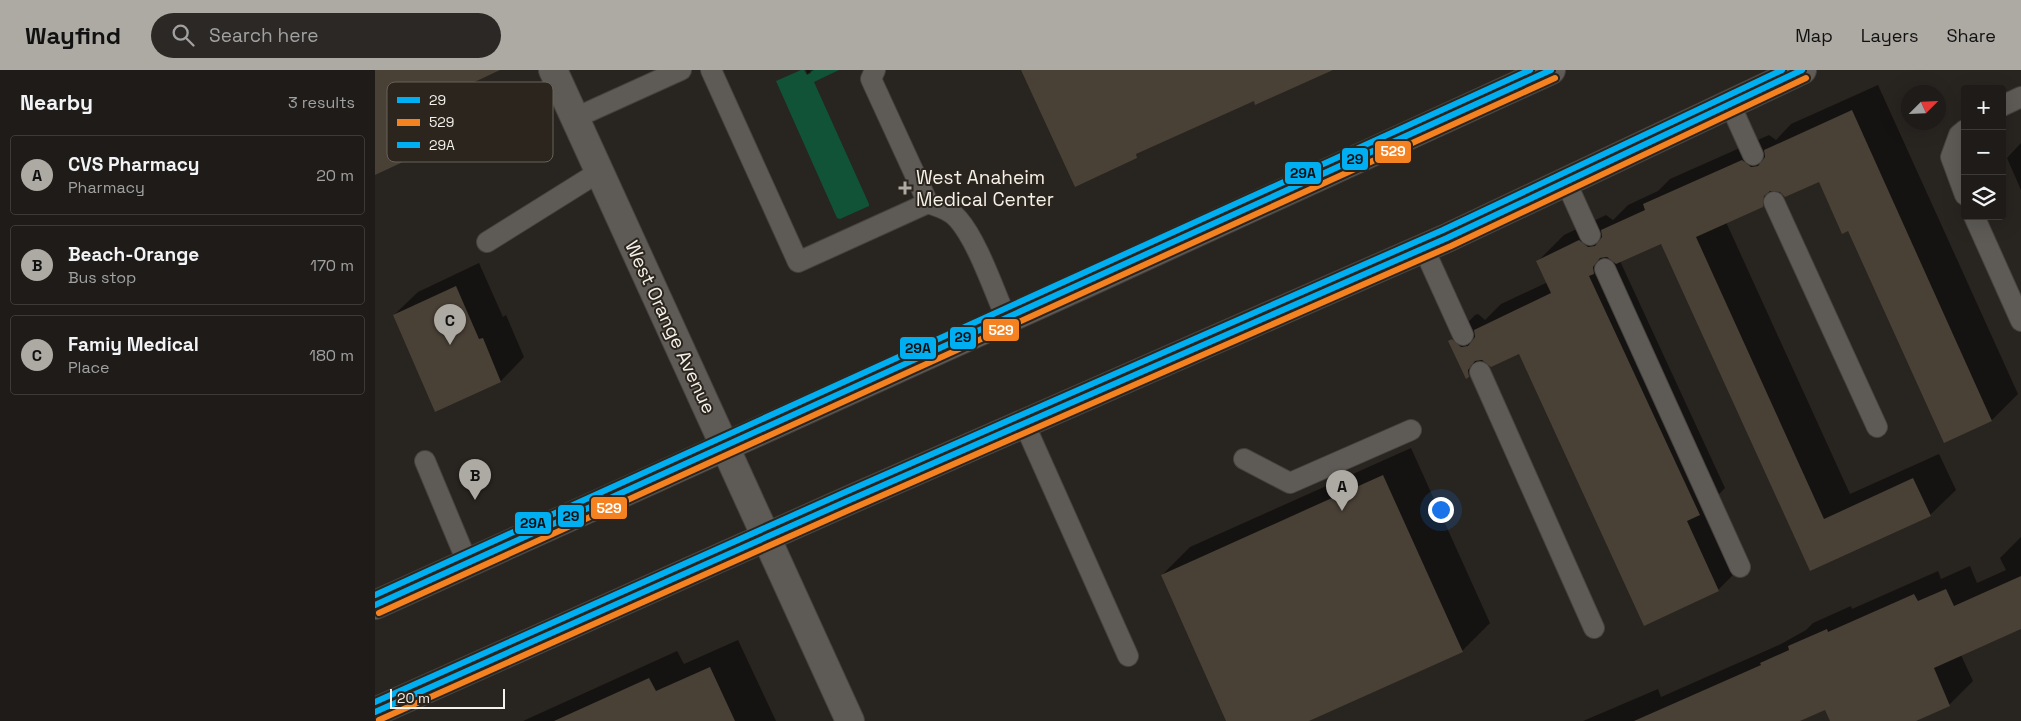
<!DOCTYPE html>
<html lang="en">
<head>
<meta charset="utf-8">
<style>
  body { margin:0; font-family:"Space Grotesk",sans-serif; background:#2b2825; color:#f1f3f6 }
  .controls { position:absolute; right:15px; top:15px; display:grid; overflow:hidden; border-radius:5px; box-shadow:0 5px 20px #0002 }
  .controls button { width:45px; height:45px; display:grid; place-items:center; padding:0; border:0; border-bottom:1px solid #3c3937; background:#1e1b18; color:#f1f3f6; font:25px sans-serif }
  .compass { position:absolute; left:1526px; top:15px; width:45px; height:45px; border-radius:50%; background:#1e1b18; box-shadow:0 5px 20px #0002; rotate:66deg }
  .scale { position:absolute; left:15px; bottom:12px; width:115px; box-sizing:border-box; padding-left:5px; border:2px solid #f4f0ea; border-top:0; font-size:14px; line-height:18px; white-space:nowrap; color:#f4f0ea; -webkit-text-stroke:4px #2b251d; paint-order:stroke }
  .you { position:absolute; left:1065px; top:439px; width:18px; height:18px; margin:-12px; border:4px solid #fff; border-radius:50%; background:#1a73e8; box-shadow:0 0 0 8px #1a73e833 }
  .badge { display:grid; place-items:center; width:32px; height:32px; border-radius:50%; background:#ada9a3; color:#111; font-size:16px; font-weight:700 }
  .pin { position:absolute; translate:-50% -41px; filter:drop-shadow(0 1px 2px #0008) }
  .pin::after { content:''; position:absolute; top:26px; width:18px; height:15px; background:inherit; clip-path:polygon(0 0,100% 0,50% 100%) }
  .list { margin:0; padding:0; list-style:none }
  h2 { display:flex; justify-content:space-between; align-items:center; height:65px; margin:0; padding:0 20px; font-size:21px }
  h2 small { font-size:16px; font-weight:400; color:#a1a1a2 }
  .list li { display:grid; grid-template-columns:32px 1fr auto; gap:15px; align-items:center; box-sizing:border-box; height:80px; margin:0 10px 10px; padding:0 10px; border:1px solid #3c3937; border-radius:5px }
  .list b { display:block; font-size:19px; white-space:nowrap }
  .list p { margin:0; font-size:16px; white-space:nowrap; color:#a1a1a2 }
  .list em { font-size:16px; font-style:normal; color:#a1a1a2 }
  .icon { flex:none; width:28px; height:28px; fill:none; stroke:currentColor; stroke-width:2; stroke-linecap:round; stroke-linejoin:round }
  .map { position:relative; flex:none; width:1646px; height:651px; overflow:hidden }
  header { display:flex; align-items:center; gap:30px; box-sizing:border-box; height:70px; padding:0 25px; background:#ada9a3; color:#111 }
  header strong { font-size:24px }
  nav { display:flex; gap:28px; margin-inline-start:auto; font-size:18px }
  .search { width:350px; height:45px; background:#2b2825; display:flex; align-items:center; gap:12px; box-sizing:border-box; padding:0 18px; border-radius:28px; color:#a1a1a2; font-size:19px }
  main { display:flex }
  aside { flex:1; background:#1e1b18 }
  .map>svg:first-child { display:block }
  .green { fill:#105337 }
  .shadow { fill:#0007 }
  .building { fill:#494036 }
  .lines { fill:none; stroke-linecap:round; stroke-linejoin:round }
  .service-casing { stroke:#46423f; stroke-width:22 }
  .tertiary-casing { stroke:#46423f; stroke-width:30 }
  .primary-casing { stroke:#46423f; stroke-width:30 }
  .service { stroke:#5e5b57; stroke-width:20 }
  .tertiary { stroke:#5e5b57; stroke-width:28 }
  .primary { stroke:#605b56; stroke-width:28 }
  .bus-1-casing { stroke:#2b251d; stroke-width:10 }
  .bus-2-casing { stroke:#2b251d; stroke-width:10 }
  .bus-3-casing { stroke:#2b251d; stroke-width:10 }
  .bus-1 { stroke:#00aff2; stroke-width:6 }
  .bus-2 { stroke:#f48221; stroke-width:6 }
  .bus-3 { stroke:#00aff2; stroke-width:6 }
  .poi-dot { fill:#ada9a3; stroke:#2b251d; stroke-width:2 }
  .labels { text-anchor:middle; stroke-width:4; stroke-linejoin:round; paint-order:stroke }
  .poi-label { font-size:19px; fill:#f4f0ea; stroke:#2b251d; text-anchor:start }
  .street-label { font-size:19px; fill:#f4f0ea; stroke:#2b251d }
  .key { fill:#2b251d; stroke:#67625a; stroke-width:1 }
  .key-label { font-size:14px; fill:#f4f0ea }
  .line-badge { stroke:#2b251d; stroke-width:2 }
  .badge-label { font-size:14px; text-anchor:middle; font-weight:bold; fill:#fff }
  .pale-badge-label { font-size:14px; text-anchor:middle; font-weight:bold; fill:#111 }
</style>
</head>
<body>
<header>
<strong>Wayfind</strong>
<div class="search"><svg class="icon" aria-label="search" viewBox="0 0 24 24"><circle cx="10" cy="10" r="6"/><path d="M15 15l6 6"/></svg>Search here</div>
<nav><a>Map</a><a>Layers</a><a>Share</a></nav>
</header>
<main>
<aside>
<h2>Nearby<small>3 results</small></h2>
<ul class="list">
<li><span class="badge">A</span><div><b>CVS Pharmacy</b><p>Pharmacy</p></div><em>20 m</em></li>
<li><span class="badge">B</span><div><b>Beach-Orange</b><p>Bus stop</p></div><em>170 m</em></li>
<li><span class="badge">C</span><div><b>Famiy Medical</b><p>Place</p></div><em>180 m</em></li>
</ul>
</aside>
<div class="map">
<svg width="1646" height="651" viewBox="0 0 1646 651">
  <rect width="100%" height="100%" fill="#282420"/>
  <!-- green -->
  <path class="green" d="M426 0H429L432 5 436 3 435 0H464L439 12 494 134V136L465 149 462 148 401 11Z"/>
  <!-- shadow -->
  <path class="shadow" d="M0 0H102L98 4 113 36 85 64 0 104Z
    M431 0H439L432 4Z
    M1503 15 1643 324 1617 350 1570 371 1474 160 1444 110 1402 121 1387 136 1351 152 1475 424 1564 384 1581 420 1555 445 1435 500 1286 172 1245 191 1350 418 1339 429 1369 494 1343 520 1144 283 1109 290 1093 306 1075 271 1100 245 1103 244 1110 250 1126 234 1173 212 1163 191 1189 165 1231 145 1238 150 1253 135 1283 121 1295 109 1394 65 1401 70 1416 54Z
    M1646 73V120L1632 88Z
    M104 193 128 247 131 245 149 287 126 311 60 341 19 245 43 222Z
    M1036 378 1115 553 1087 581 931 651H853L787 505 815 477Z
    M1646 467V558L1586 585 1598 611 1574 635 1538 651H1457L1451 638 1422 651H1208L1283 619 1286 627 1406 574 1431 560 1438 553 1476 536 1477 539 1563 501 1566 509 1595 496 1602 513 1631 500 1625 488Z
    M363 570 401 651H148L302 581 309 594Z"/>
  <!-- building -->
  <path class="building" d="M0 0H125L68 27 86 65 0 105Z
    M646 0H958L880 35 879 31 761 84 762 88 700 117Z
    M1477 40 1617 351 1569 373 1473 161 1467 164 1444 112 1410 127 1405 122 1395 121 1389 126 1388 137 1321 167 1449 449 1538 408 1556 446 1435 501 1286 174 1241 194 1232 187 1225 188 1218 197 1219 204 1214 206 1325 445 1312 451 1344 521 1269 556 1144 284 1116 297 1107 290 1100 291 1093 300 1094 307 1091 309 1073 271 1077 269 1086 277 1093 276 1100 267 1099 260 1176 223 1161 191 1204 170 1213 177 1220 176 1227 167 1226 160 1270 140 1268 134 1367 90 1376 97 1383 96 1390 87 1389 80Z
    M81 216 104 269 108 268 126 312 60 342 18 245Z
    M1008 405 1088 582 934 651H851L786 505Z
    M1646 506V559L1559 598 1575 636 1541 651H1455L1450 640 1425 651H1259L1386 595 1385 593 1414 580 1413 576 1452 559 1453 562 1539 524 1543 531 1571 519 1579 536Z
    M335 597 360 651H179L274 608 281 621Z"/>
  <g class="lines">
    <defs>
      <path id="service" d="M336 0 423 192 553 133C564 137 575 140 583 149 603 172 619 221 632 250
        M500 0 496 9 553 133
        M1355 34 1378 85
        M1627 36 1646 27
        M200 48 306 0
        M1590 60 1584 65 1576 87 1590 125
        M1191 112 1215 165
        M1399 132 1502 357
        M1599 146 1646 251
        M112 172 224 102
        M1049 179 1088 265
        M1230 199 1365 497
        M1105 302 1219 558
        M649 353 753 586
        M869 389 915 413 1036 360
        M50 391 93 494"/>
      <path id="tertiary" d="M178 0 475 651"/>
      <path id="primary" d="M0 535 714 212 1176 0
        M0 642 470 432 1072 168 1427 0"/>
    </defs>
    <!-- service casing -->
    <use href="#service" class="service-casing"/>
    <!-- tertiary casing -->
    <use href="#tertiary" class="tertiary-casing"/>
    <!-- primary casing -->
    <use href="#primary" class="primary-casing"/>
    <!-- service -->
    <use href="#service" class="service"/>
    <!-- tertiary -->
    <use href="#tertiary" class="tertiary"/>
    <!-- primary -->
    <use href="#primary" class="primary"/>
    <defs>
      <path id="bus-1" d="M0 535 1176 0
        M0 642 470 432 1072 168 1427 0"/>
      <path id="bus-2" d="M4 543 1180 8
        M4 650 474 440 1076 176 1431 8"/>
      <path id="bus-3" d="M0 525 1155 0
        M0 632 466 424 1068 160 1407 0"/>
    </defs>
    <!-- bus-1 casing -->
    <use href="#bus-1" class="bus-1-casing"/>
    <!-- bus-2 casing -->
    <use href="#bus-2" class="bus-2-casing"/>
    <!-- bus-3 casing -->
    <use href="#bus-3" class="bus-3-casing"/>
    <!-- bus-1 -->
    <use href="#bus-1" class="bus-1"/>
    <!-- bus-2 -->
    <use href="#bus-2" class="bus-2"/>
    <!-- bus-3 -->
    <use href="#bus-3" class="bus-3"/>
  </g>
  <!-- markers -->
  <path class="poi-dot" d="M527.5 110.5h5v5h5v5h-5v5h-5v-5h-5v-5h5z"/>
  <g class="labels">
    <!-- poi labels -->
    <g class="poi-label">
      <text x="541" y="114">West Anaheim<tspan x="541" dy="22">Medical Center</tspan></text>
    </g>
    <!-- street labels -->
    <g class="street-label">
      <text transform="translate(296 257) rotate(65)" y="7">West Orange Avenue</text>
    </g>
  </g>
  <!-- legend -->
  <rect x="12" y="12" width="166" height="80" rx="8" class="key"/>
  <rect x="22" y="27" width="23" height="6" fill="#00aff2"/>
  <rect x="22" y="49" width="23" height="7" fill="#f48221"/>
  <rect x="22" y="72" width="23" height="6" fill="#00aff2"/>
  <g class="key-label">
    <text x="54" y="35">29</text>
    <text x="54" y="57">529</text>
    <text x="54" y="80">29A</text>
  </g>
  <g class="line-badge">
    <rect x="999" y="70" width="38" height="24" rx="5" fill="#f48221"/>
    <rect x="966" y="77" width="28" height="24" rx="5" fill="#00aff2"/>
    <rect x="909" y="91" width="38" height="24" rx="5" fill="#00aff2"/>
    <rect x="607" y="248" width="38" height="24" rx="5" fill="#f48221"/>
    <rect x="574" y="256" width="28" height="24" rx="5" fill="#00aff2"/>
    <rect x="524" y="266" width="38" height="24" rx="5" fill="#00aff2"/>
    <rect x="215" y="426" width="38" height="24" rx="5" fill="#f48221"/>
    <rect x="182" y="434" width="28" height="24" rx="5" fill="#00aff2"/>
    <rect x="139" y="441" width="38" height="24" rx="5" fill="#00aff2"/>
  </g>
  <g class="badge-label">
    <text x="1018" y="86">529</text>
    <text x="626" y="265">529</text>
    <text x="234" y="443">529</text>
  </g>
  <g class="pale-badge-label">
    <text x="980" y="94">29</text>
    <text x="928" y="108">29A</text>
    <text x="588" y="272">29</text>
    <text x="543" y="283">29A</text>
    <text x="196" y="451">29</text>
    <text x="158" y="458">29A</text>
  </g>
</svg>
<div class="controls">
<button>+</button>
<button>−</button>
<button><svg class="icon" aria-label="layers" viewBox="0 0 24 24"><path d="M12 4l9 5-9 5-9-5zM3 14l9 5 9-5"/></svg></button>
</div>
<svg class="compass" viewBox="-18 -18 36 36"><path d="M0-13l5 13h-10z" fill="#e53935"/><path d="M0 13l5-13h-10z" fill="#a1a1a2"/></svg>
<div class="scale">20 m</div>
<div class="you"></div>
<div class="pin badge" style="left:967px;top:441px">A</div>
<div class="pin badge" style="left:100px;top:430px">B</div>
<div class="pin badge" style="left:75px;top:275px">C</div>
</div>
</main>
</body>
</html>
